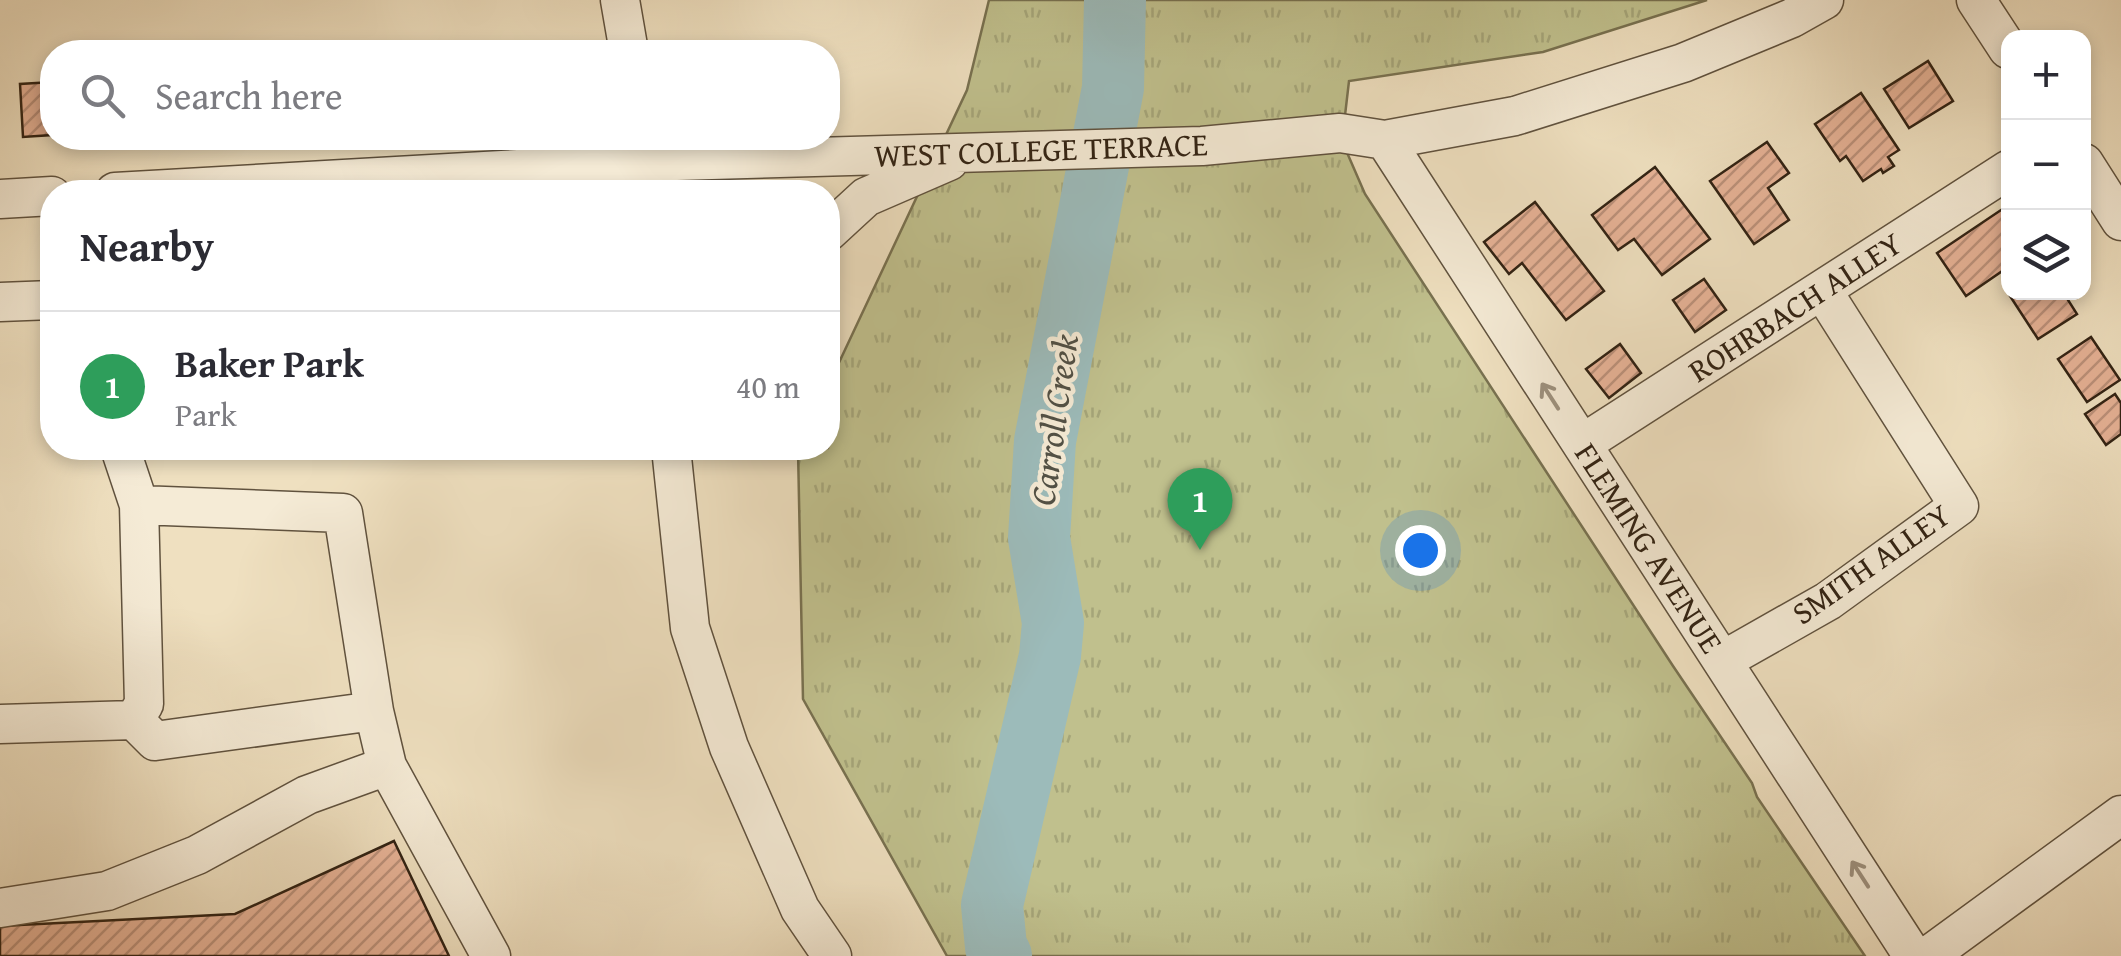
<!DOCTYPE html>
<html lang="en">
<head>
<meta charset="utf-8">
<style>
  body { margin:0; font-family:"Gentium Book Plus",serif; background:#f7f7f7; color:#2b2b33 }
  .controls { position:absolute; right:30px; top:30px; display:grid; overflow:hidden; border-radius:20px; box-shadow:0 5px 15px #0003 }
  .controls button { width:90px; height:90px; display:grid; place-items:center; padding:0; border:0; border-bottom:2px solid #e1e1e2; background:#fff; color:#2b2b33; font:50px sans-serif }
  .you { position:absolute; left:1420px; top:550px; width:35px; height:35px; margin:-25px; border:8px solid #fff; border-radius:50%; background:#1a73e8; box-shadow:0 0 0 15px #1a73e833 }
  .badge { display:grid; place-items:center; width:65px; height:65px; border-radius:50%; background:#2563eb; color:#fff; font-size:32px; font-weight:700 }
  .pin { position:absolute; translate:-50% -82px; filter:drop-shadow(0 2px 5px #0008) }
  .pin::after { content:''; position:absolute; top:52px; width:35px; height:30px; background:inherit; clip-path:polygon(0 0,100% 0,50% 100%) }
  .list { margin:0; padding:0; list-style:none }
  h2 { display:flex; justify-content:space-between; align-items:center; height:130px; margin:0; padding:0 40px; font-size:42px }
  h2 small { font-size:32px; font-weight:400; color:#7c7c81 }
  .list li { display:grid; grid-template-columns:65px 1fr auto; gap:30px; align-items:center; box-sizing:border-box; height:150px; padding:0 40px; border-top:2px solid #e1e1e2 }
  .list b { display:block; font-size:38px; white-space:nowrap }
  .list p { margin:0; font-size:32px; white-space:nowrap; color:#7c7c81 }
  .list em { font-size:32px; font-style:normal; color:#7c7c81 }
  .icon { flex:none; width:55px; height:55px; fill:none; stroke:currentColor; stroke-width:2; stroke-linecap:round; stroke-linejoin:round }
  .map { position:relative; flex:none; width:2121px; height:956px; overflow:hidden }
  .search { position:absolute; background:#fff; box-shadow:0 5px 15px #0003; left:40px; top:40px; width:800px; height:110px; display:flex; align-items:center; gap:25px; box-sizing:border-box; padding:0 35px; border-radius:40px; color:#7c7c81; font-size:38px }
  .panel { position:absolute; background:#fff; box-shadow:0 5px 15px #0003; left:40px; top:180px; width:800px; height:280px; border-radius:40px }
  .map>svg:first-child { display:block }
  .park { fill:url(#park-tufts); stroke:#787150; stroke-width:2.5 }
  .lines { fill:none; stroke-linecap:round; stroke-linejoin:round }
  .river { stroke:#9cbbba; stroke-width:62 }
  .building { fill:url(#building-hatch); stroke:#312213; stroke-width:2.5 }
  .minor-casing { stroke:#60523e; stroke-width:41 }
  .minor { stroke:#f5ebd6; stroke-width:38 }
  .oneway { stroke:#9d917e }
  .labels { text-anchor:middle; stroke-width:9; stroke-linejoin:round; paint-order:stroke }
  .street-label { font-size:32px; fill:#312213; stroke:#f5ebd6 }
  .water-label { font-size:35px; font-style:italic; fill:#515045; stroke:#f5ebd6 }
</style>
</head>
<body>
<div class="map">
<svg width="2121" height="956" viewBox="0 0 2121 956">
  <defs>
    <pattern id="park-tufts" width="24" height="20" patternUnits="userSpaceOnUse" patternTransform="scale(2.5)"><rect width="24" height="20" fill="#c0c08d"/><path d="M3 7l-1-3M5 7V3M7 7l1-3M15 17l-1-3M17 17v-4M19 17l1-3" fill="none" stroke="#a5a579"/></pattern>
    <pattern id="building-hatch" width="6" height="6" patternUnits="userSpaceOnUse" patternTransform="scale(2.5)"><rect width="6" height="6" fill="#e7b397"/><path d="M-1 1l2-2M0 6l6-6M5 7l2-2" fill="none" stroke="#bc917a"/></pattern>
  </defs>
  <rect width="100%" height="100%" fill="#efe0c0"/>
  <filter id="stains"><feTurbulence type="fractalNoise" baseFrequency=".002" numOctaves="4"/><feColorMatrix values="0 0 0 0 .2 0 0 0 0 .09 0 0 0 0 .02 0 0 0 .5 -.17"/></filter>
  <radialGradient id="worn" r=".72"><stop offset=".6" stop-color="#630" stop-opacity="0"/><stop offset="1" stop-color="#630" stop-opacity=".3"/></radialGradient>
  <!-- park -->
  <path class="park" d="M989 0H1707L1543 52 1349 81 1342 141 1365 194 1673 666 1752 783 1757 797 1865 956H947L803 699 798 449 828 448V386L967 90Z"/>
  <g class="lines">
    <!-- river -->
    <path class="river" d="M1001 956 996 947 992 905 1050 656 1053 623 1039 538 1045 441 1113 88 1115 0"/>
  </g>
  <!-- building -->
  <path class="building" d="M1928 61 1953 101 1909 128 1884 89Z
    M52 82V135L23 137 20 84Z
    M1861 93 1899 150 1888 157 1894 166 1883 173 1881 169 1863 181 1846 156 1840 161 1815 124Z
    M1767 142 1789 173 1768 188 1789 220 1754 244 1710 181Z
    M1655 167 1710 239 1662 275 1634 239 1618 250 1592 215Z
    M1535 202 1604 291 1566 320 1522 263 1509 274 1484 242Z
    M2007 206 2008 267 1966 296 1937 253Z
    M1704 279 1726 310 1695 332 1673 300Z
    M2015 292H2063L2077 314 2038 339 2010 296Z
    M2091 337 2120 380 2087 402 2058 359Z
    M1620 344 1641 373 1609 398 1586 369Z
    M2115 394 2121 403V434L2106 445 2085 414Z
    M394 841 449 956H0V926L235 914Z"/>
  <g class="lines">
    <defs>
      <path id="minor" d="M620 0 629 52
        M1976 0 2008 49
        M1385 140 1913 956
        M2084 163 2121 221
        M115 192 642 162 1202 146 1340 133 1385 140 1515 116 1683 63 1792 18 1824 0
        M0 199 52 196
        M828 232 866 197 949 161
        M0 302 52 300
        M1582 444 2008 170
        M120 448 139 505 343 513 374 711 387 766
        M671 448 690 628 729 747 800 909 832 956
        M1722 661 1828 601 1959 506 1822 290
        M134 720 155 741 374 711
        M0 724 134 720 144 704 139 505
        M0 908 107 891 197 855 307 795 387 766 491 956
        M1928 956 2121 815"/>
    </defs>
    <!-- minor casing -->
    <use href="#minor" class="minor-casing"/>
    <!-- minor -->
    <use href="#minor" class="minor"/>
  </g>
  <!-- one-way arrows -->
  <defs><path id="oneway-shaft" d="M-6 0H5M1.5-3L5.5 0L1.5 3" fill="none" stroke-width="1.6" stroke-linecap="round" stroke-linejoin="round" transform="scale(2.5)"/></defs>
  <g class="oneway">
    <use href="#oneway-shaft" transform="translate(1550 396) rotate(-123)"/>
    <use href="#oneway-shaft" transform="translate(1860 874) rotate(-123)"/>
  </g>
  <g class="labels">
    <!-- street labels -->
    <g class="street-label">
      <text transform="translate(1041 150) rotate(-2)" y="11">WEST COLLEGE TERRACE</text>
      <text transform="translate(1795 307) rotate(-33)" y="11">ROHRBACH ALLEY</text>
      <text transform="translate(1649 548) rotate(57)" y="11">FLEMING AVENUE</text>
      <text transform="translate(1871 564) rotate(-35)" y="11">SMITH ALLEY</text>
    </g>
    <!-- water labels -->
    <g class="water-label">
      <text transform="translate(1054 420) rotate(-82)" y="12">Carroll Creek</text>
    </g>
  </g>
  <rect width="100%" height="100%" filter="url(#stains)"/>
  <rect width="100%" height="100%" fill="url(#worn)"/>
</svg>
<div class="controls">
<button>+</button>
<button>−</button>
<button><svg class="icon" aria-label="layers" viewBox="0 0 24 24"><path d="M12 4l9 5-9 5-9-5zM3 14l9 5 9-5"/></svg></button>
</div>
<div class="you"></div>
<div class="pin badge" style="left:1200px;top:550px;background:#2e9e5b">1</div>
<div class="search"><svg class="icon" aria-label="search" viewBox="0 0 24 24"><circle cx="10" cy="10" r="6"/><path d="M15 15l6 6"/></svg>Search here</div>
<section class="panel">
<h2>Nearby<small></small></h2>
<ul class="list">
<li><span class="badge" style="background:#2e9e5b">1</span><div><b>Baker Park</b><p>Park</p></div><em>40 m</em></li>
</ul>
</section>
</div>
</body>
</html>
